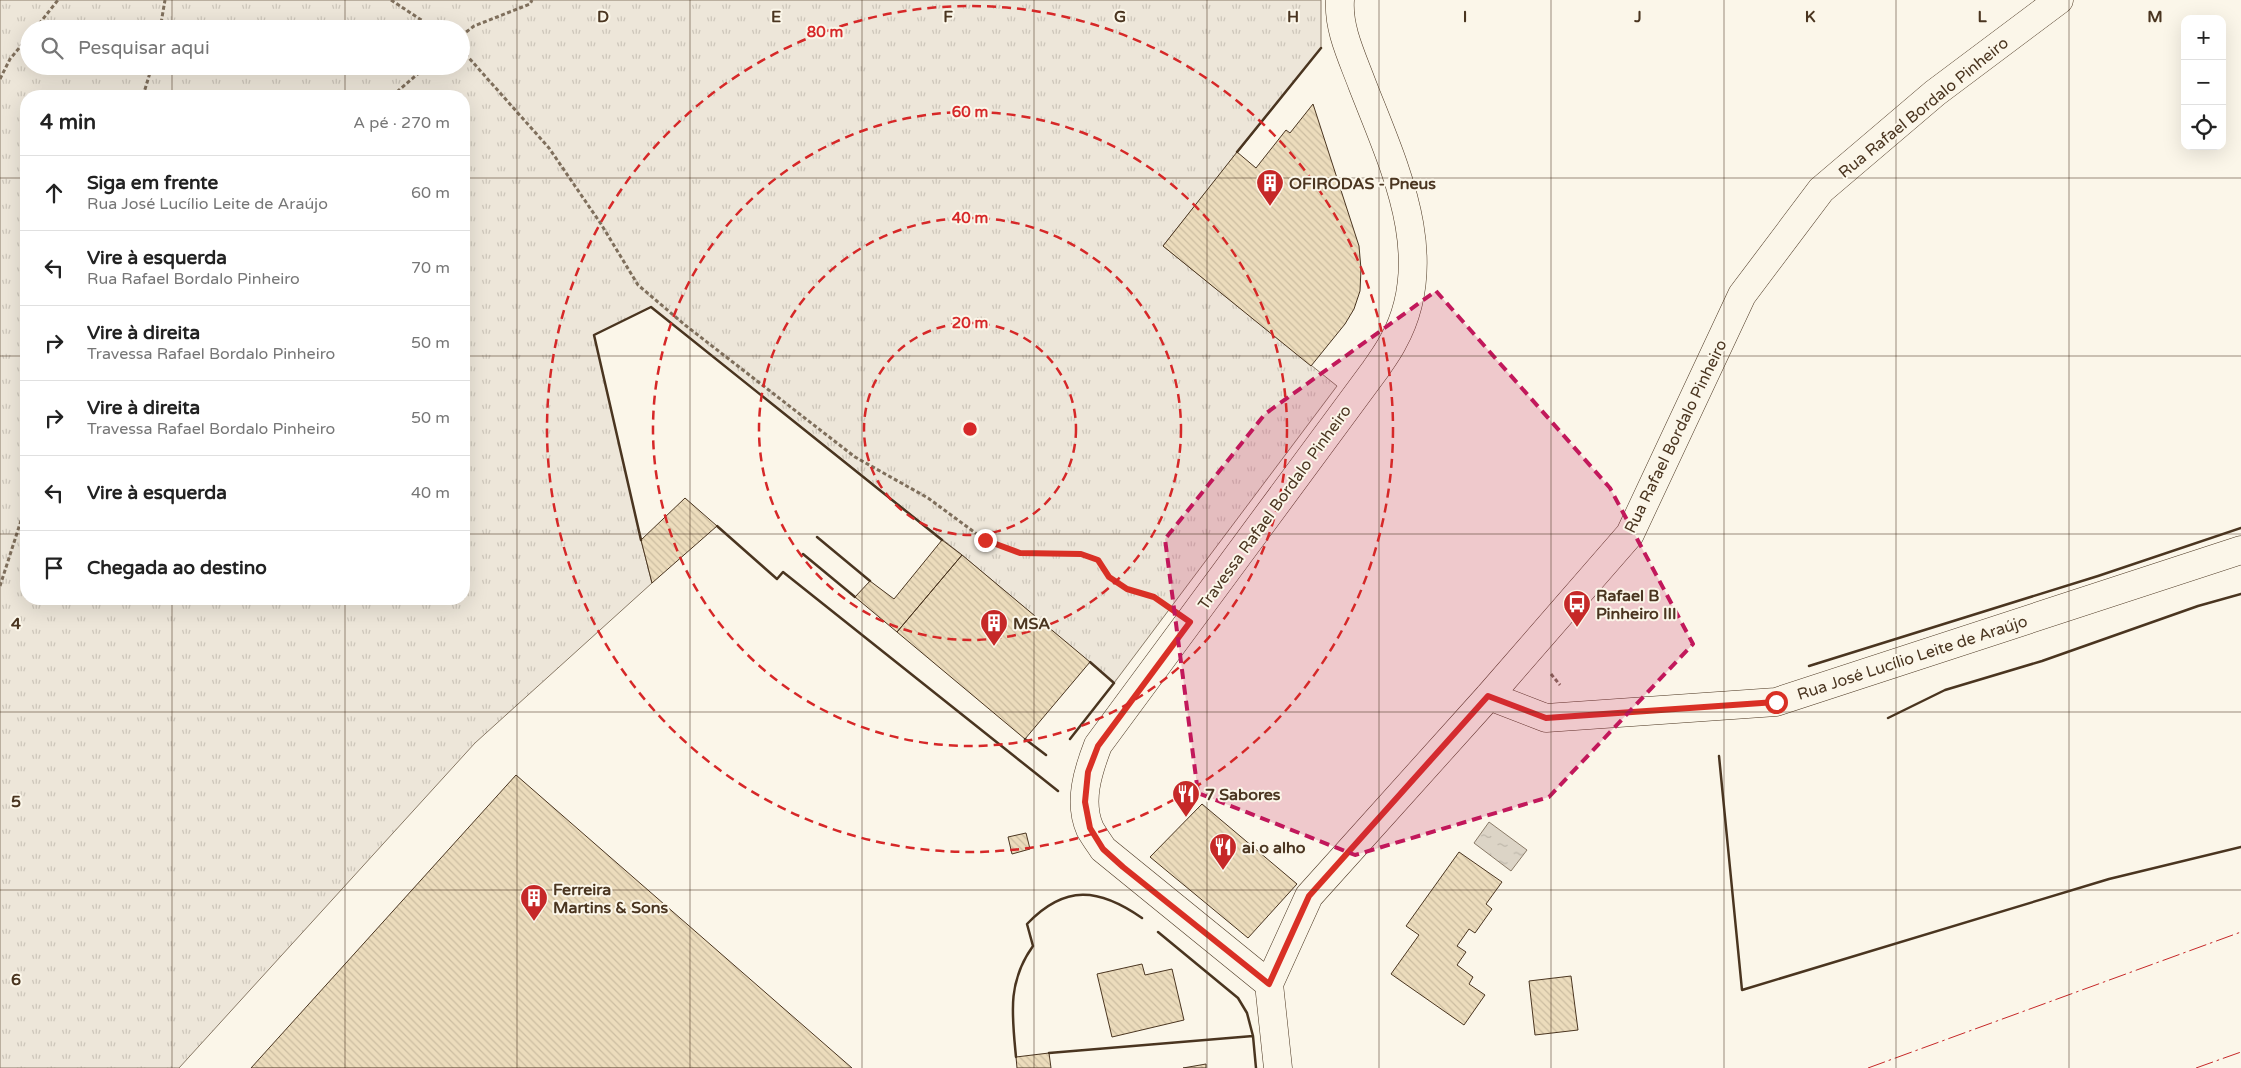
<!DOCTYPE html>
<html lang="pt">
<head>
<meta charset="utf-8">
<style>
  body { margin:0; font-family:"Varela Round",sans-serif; background:#f2f2f2; color:#222 }
  .controls { position:absolute; right:15px; top:15px; display:grid; overflow:hidden; border-radius:10px; box-shadow:0 5px 20px #0002 }
  .controls button { width:45px; height:45px; display:grid; place-items:center; padding:0; border:0; border-bottom:1px solid #e0e0e0; background:#fff; color:#222; font:25px sans-serif }
  .stop { position:absolute; width:15px; height:15px; margin:-11px; border:4px solid #d93025; border-radius:50%; background:#fff }
  .stop.end { background:#d93025; border-color:#fff; box-shadow:0 1px 5px #0008 }
  .list { margin:0; padding:0; list-style:none }
  h2 { display:flex; justify-content:space-between; align-items:center; height:65px; margin:0; padding:0 20px; font-size:21px }
  h2 small { font-size:16px; font-weight:400; color:#767676 }
  .list li { display:grid; grid-template-columns:32px 1fr auto; gap:15px; align-items:center; box-sizing:border-box; height:75px; padding:0 20px; border-top:1px solid #e0e0e0 }
  .list b { display:block; font-size:19px; white-space:nowrap }
  .list p { margin:0; font-size:16px; white-space:nowrap; color:#767676 }
  .list em { font-size:16px; font-style:normal; color:#767676 }
  .icon { flex:none; width:28px; height:28px; fill:none; stroke:currentColor; stroke-width:2; stroke-linecap:round; stroke-linejoin:round }
  .map { position:relative; flex:none; width:2241px; height:1068px; overflow:hidden }
  .search { position:absolute; background:#fff; box-shadow:0 5px 20px #0002; left:20px; top:20px; width:450px; height:55px; display:flex; align-items:center; gap:12px; box-sizing:border-box; padding:0 18px; border-radius:28px; color:#767676; font-size:19px }
  .panel { position:absolute; background:#fff; box-shadow:0 5px 20px #0002; left:20px; top:90px; width:450px; height:515px; border-radius:20px }
  .map>svg:first-child { display:block }
  .park { fill:url(#park-tufts); stroke:#887966; fill-rule:evenodd }
  .water { fill:url(#water-ripples); stroke:#887966 }
  .building { fill:url(#building-back-hatch); stroke:#4a3520 }
  .lines { fill:none; stroke-linecap:round; stroke-linejoin:round }
  .minor-casing { stroke:#4a3520; stroke-width:29 }
  .path { stroke:#7f6f5c; stroke-width:3; stroke-dasharray:4 2.5; stroke-linecap:butt }
  .minor { stroke:#fbf6e9; stroke-width:28 }
  .wall { stroke:#4a3520; stroke-width:2.5 }
  .power { stroke:#c62828; stroke-width:1; stroke-dasharray:18 4 2.5 4; stroke-linecap:butt }
  .route { stroke:#d93025; stroke-width:6 }
  .marked { fill:#c2185b; fill-opacity:0.2; stroke:#c2185b; stroke-width:4; stroke-dasharray:10 6; stroke-linejoin:round }
  .grid { fill:none; stroke:#4a3520; stroke-width:1; stroke-opacity:0.55 }
  .ring { fill:none; stroke:#d62828; stroke-width:2.5; stroke-dasharray:9 6 }
  .labels { text-anchor:middle; stroke-width:4; stroke-linejoin:round; paint-order:stroke }
  .street-label { font-size:16px; fill:#4a3520; stroke:#fbf6e9 }
  .poi-label { font-size:16px; font-weight:bold; fill:#4a3520; stroke:#fbf6e9; text-anchor:start }
  .grid-label { font-size:16px; text-anchor:middle; font-weight:bold; fill:#4a3520; stroke:#fbf6e9; stroke-width:4; stroke-linejoin:round; paint-order:stroke }
  .centre { fill:#d62828; stroke:#fbf6e9; stroke-width:2.5 }
  .ring-label { font-size:15px; text-anchor:middle; font-weight:bold; fill:#d62828; stroke:#fbf6e9; stroke-width:4; stroke-linejoin:round; paint-order:stroke }
</style>
</head>
<body>
<div class="map">
<svg width="2241" height="1068" viewBox="0 0 2241 1068">
  <defs>
    <pattern id="park-tufts" width="24" height="20" patternUnits="userSpaceOnUse" patternTransform="scale(1.25)"><rect width="24" height="20" fill="#ede6d9"/><path d="M3 7l-1-3M5 7V3M7 7l1-3M15 17l-1-3M17 17v-4M19 17l1-3" fill="none" stroke="#cdc6ba"/></pattern>
    <pattern id="water-ripples" width="26" height="14" patternUnits="userSpaceOnUse" patternTransform="scale(1.25)"><rect width="26" height="14" fill="#dcd4c6"/><path d="M2 4q2-2 4 0t4 0M15 11q2-2 4 0t4 0" fill="none" stroke="#beb7aa"/></pattern>
    <pattern id="building-back-hatch" width="6" height="6" patternUnits="userSpaceOnUse" patternTransform="scale(1.25)"><rect width="6" height="6" fill="#ecdcbc"/><path d="M-1 5l2 2M0 0l6 6M5-1l2 2" fill="none" stroke="#ccbda1"/></pattern>
  </defs>
  <rect width="100%" height="100%" fill="#fbf6e9"/>
  <!-- park -->
  <path class="park" d="M0 0H1321V48L1163 246 1337 386 1114 683 962 555 651 307 594 335 641 540 652 583 475 743 179 1068H0ZM29 29H461V66H29ZM26 96H464V599H26Z"/>
  <!-- water -->
  <path class="water" d="M1489 822 1527 850 1511 871 1474 843Z"/>
  <!-- building -->
  <path class="building" d="M1313 104 1359 246 1361 269 1360 291 1354 309 1345 324 1311 366 1163 246 1237 152 1256 168 1286 130 1290 133Z
    M685 498 717 526 652 583 641 540Z
    M942 540 962 555 897 632 855 597 870 581 894 599Z
    M962 555 1090 662 1025 739 897 632Z
    M516 775 852 1068H251Z
    M1202 804 1297 884 1248 938 1150 857Z
    M1026 833 1030 849 1012 854 1008 837Z
    M1459 852 1502 882 1486 904 1492 909 1475 933 1469 929 1457 946 1466 952 1457 965 1473 977 1469 984 1485 995 1464 1025 1391 974 1419 935 1406 926Z
    M1142 964 1145 975 1172 969 1184 1020 1112 1037 1097 974Z
    M1571 976 1578 1030 1535 1035 1529 981Z
    M1049 1053 1051 1068H1017L1016 1057Z
    M1206 1064V1068H1183Z"/>
  <g class="lines">
    <defs>
      <path id="minor" d="M1489 696 1546 718 1776 702 2241 550
        M1269 984 1103 849C1099 843 1094 836 1090 829 1078 802 1088 771 1098 745L1375 370C1381 361 1388 352 1393 342 1440 258 1393 164 1362 84 1352 57 1338 29 1340 0
        M1278 1068 1269 984 1309 896 1489 696 1630 534 1742 295 1821 190 1935 93 2059 0"/>
    </defs>
    <!-- minor casing -->
    <use href="#minor" class="minor-casing"/>
    <!-- path -->
    <path class="path" d="M391 0 435 29
      M35 29 58 0
      M160 29 165 0
      M461 36 474 26 530 4 532 0
      M461 49 549 148 601 224 638 285 685 325 855 457 928 498 985 540 1020 553 1081 554 1098 560C1101 565 1104 572 1109 577 1123 592 1146 591 1163 603
      M0 79 10 59 29 36
      M143 96 152 66
      M392 96 427 66
      M0 586 26 505
      M1551 674 1560 685"/>
    <!-- minor -->
    <use href="#minor" class="minor"/>
    <!-- wall -->
    <path class="wall" d="M1237 152 1321 48
      M717 526 777 579 783 572 1058 791
      M817 537 870 581
      M641 540 594 335 651 307 942 540
      M803 554 855 597
      M1809 666 2098 576 2241 528
      M1888 718 1945 690 2042 661 2198 606 2241 594
      M1025 739 1046 755
      M1070 739 1114 683 1090 662
      M1719 756 1742 990 2109 879 2241 847
      M1158 932 1238 998 1247 1013 1253 1036
      M1049 1053 1253 1036 1256 1068
      M1016 1057C1012 1015 1007 982 1033 946L1027 924C1065 884 1099 888 1142 918"/>
    <!-- power -->
    <path class="power" d="M1868 1068 2241 932
      M2196 1068 2241 1052"/>
  </g>
  <g class="lines">
    <!-- route -->
    <path class="route" d="M985 540 1020 553 1081 554 1098 560 1109 577 1127 589 1154 597 1190 622 1098 746 1088 772 1085 802 1090 828 1103 849 1123 867 1269 984 1309 896 1488 696 1546 718 1776 702"/>
  </g>
  <!-- marked area -->
  <path class="marked" d="M1436 291 1610 488 1693 644 1549 797 1355 855 1198 793 1165 539 1265 414Z"/>
  <!-- grid -->
  <path class="grid" d="M172 0V29M345 0V29M517 0V1068M690 0V1068M862 0V1068M1034 0V1068M1207 0V1068M1379 0V1068M1551 0V1068M1724 0V1068M1896 0V1068M2069 0V1068M172 66V96M345 66V96M0 178H26M464 178H2241M0 356H26M464 356H2241M0 534H26M464 534H2241M172 599V1068M345 599V1068M0 712H2241M0 890H2241"/>
  <!-- distance rings -->
  <g class="ring">
    <circle cx="970" cy="429" r="106"/>
    <circle cx="970" cy="429" r="211"/>
    <circle cx="970" cy="429" r="317"/>
    <circle cx="970" cy="429" r="423"/>
  </g>
  <!-- icons -->
  <defs>
    <symbol id="building-pin" viewBox="-11 -11 22 30"><path d="M0 17L-7.5 6A9.5 9.5 0 1 1 7.5 6Z" fill="#c62828" stroke="#fbf6e9"/><path d="M-4-6H4V6H1V3H-1V6H-4ZM-2.5-4.3h1.7v1.8h-1.7ZM.8-4.3h1.7v1.8H.8ZM-2.5-1h1.7V.8h-1.7ZM.8-1h1.7V.8H.8Z" fill="#fff"/></symbol>
    <symbol id="bus-pin" viewBox="-11 -11 22 30"><path d="M0 17L-7.5 6A9.5 9.5 0 1 1 7.5 6Z" fill="#c62828" stroke="#fbf6e9"/><path d="M-5-6H5V4H4V6H2V4H-2V6H-4V4H-5ZM-3.5-4V0h7V-4ZM-3.5 1.2v1.5H-2V1.2ZM2 1.2v1.5H3.5V1.2Z" fill="#fff"/></symbol>
    <symbol id="restaurant-pin" viewBox="-11 -11 22 30"><path d="M0 17L-7.5 6A9.5 9.5 0 1 1 7.5 6Z" fill="#c62828" stroke="#fbf6e9"/><path d="M-5-6h1v4h1v-4h1v4h1v-4h1v5L-1.5 .5V6h-2V.5L-5-1ZM5-6V6H3V1.5H1.5Q1.5-4 5-6Z" fill="#fff"/></symbol>
  </defs>
  <g fill-rule="evenodd">
    <use href="#building-pin" x="1254" y="167" width="32" height="43"/>
    <use href="#bus-pin" x="1561" y="588" width="32" height="43"/>
    <use href="#building-pin" x="978" y="607" width="32" height="43"/>
    <use href="#restaurant-pin" x="1170" y="778" width="32" height="43"/>
    <use href="#restaurant-pin" x="1207" y="831" width="32" height="43"/>
    <use href="#building-pin" x="518" y="882" width="32" height="43"/>
  </g>
  <g class="labels">
    <!-- street labels -->
    <g class="street-label">
      <text transform="translate(1923 107) rotate(-39)" y="6">Rua Rafael Bordalo Pinheiro</text>
      <text transform="translate(1675 436) rotate(-64)" y="6">Rua Rafael Bordalo Pinheiro</text>
      <text transform="translate(1274 507) rotate(-54)" y="6">Travessa Rafael Bordalo Pinheiro</text>
      <text transform="translate(1912 657) rotate(-18)" y="6">Rua José Lucílio Leite de Araújo</text>
    </g>
    <!-- poi labels -->
    <g class="poi-label">
      <text x="1289" y="189">OFIRODAS - Pneus</text>
      <text x="1596" y="601">Rafael B<tspan x="1596" dy="18">Pinheiro III</tspan></text>
      <text x="1013" y="629">MSA</text>
      <text x="1205" y="800">7 Sabores</text>
      <text x="1242" y="853">ai o alho</text>
      <text x="553" y="895">Ferreira<tspan x="553" dy="18">Martins &amp; Sons</tspan></text>
    </g>
  </g>
  <g class="grid-label">
    <text x="603" y="22">D</text>
    <text x="776" y="22">E</text>
    <text x="948" y="22">F</text>
    <text x="1120" y="22">G</text>
    <text x="1293" y="22">H</text>
    <text x="1465" y="22">I</text>
    <text x="1638" y="22">J</text>
    <text x="1810" y="22">K</text>
    <text x="1982" y="22">L</text>
    <text x="2155" y="22">M</text>
    <text x="16" y="629">4</text>
    <text x="16" y="807">5</text>
    <text x="16" y="985">6</text>
  </g>
  <circle cx="970" cy="429" r="8" class="centre"/>
  <g class="ring-label">
    <text x="825" y="37">80 m</text>
    <text x="970" y="117">60 m</text>
    <text x="970" y="223">40 m</text>
    <text x="970" y="328">20 m</text>
  </g>
</svg>
<div class="controls">
<button>+</button>
<button>−</button>
<button><svg class="icon" aria-label="locate" viewBox="0 0 24 24"><circle cx="12" cy="12" r="6"/><path d="M12 2v4M12 18v4M2 12h4M18 12h4"/></svg></button>
</div>
<div class="stop" style="left:1776px;top:702px"></div>
<div class="stop end" style="left:985px;top:540px"></div>
<div class="search"><svg class="icon" aria-label="search" viewBox="0 0 24 24"><circle cx="10" cy="10" r="6"/><path d="M15 15l6 6"/></svg>Pesquisar aqui</div>
<section class="panel">
<h2>4 min<small>A pé · 270 m</small></h2>
<ul class="list">
<li><svg class="icon" aria-label="ahead" viewBox="0 0 24 24"><path d="M12 20V5M6 11l6-6 6 6"/></svg><div><b>Siga em frente</b><p>Rua José Lucílio Leite de Araújo</p></div><em>60 m</em></li>
<li><svg class="icon" aria-label="left" viewBox="0 0 24 24"><path d="M17 20v-9H6M10 6l-5 5 5 5"/></svg><div><b>Vire à esquerda</b><p>Rua Rafael Bordalo Pinheiro</p></div><em>70 m</em></li>
<li><svg class="icon" aria-label="right" viewBox="0 0 24 24"><path d="M7 20v-9h11M14 6l5 5-5 5"/></svg><div><b>Vire à direita</b><p>Travessa Rafael Bordalo Pinheiro</p></div><em>50 m</em></li>
<li><svg class="icon" aria-label="right" viewBox="0 0 24 24"><path d="M7 20v-9h11M14 6l5 5-5 5"/></svg><div><b>Vire à direita</b><p>Travessa Rafael Bordalo Pinheiro</p></div><em>50 m</em></li>
<li><svg class="icon" aria-label="left" viewBox="0 0 24 24"><path d="M17 20v-9H6M10 6l-5 5 5 5"/></svg><div><b>Vire à esquerda</b></div><em>40 m</em></li>
<li><svg class="icon" aria-label="arrive" viewBox="0 0 24 24"><path d="M6 21V4h12l-3 4 3 4H6"/></svg><div><b>Chegada ao destino</b></div></li>
</ul>
</section>
</div>
</body>
</html>
